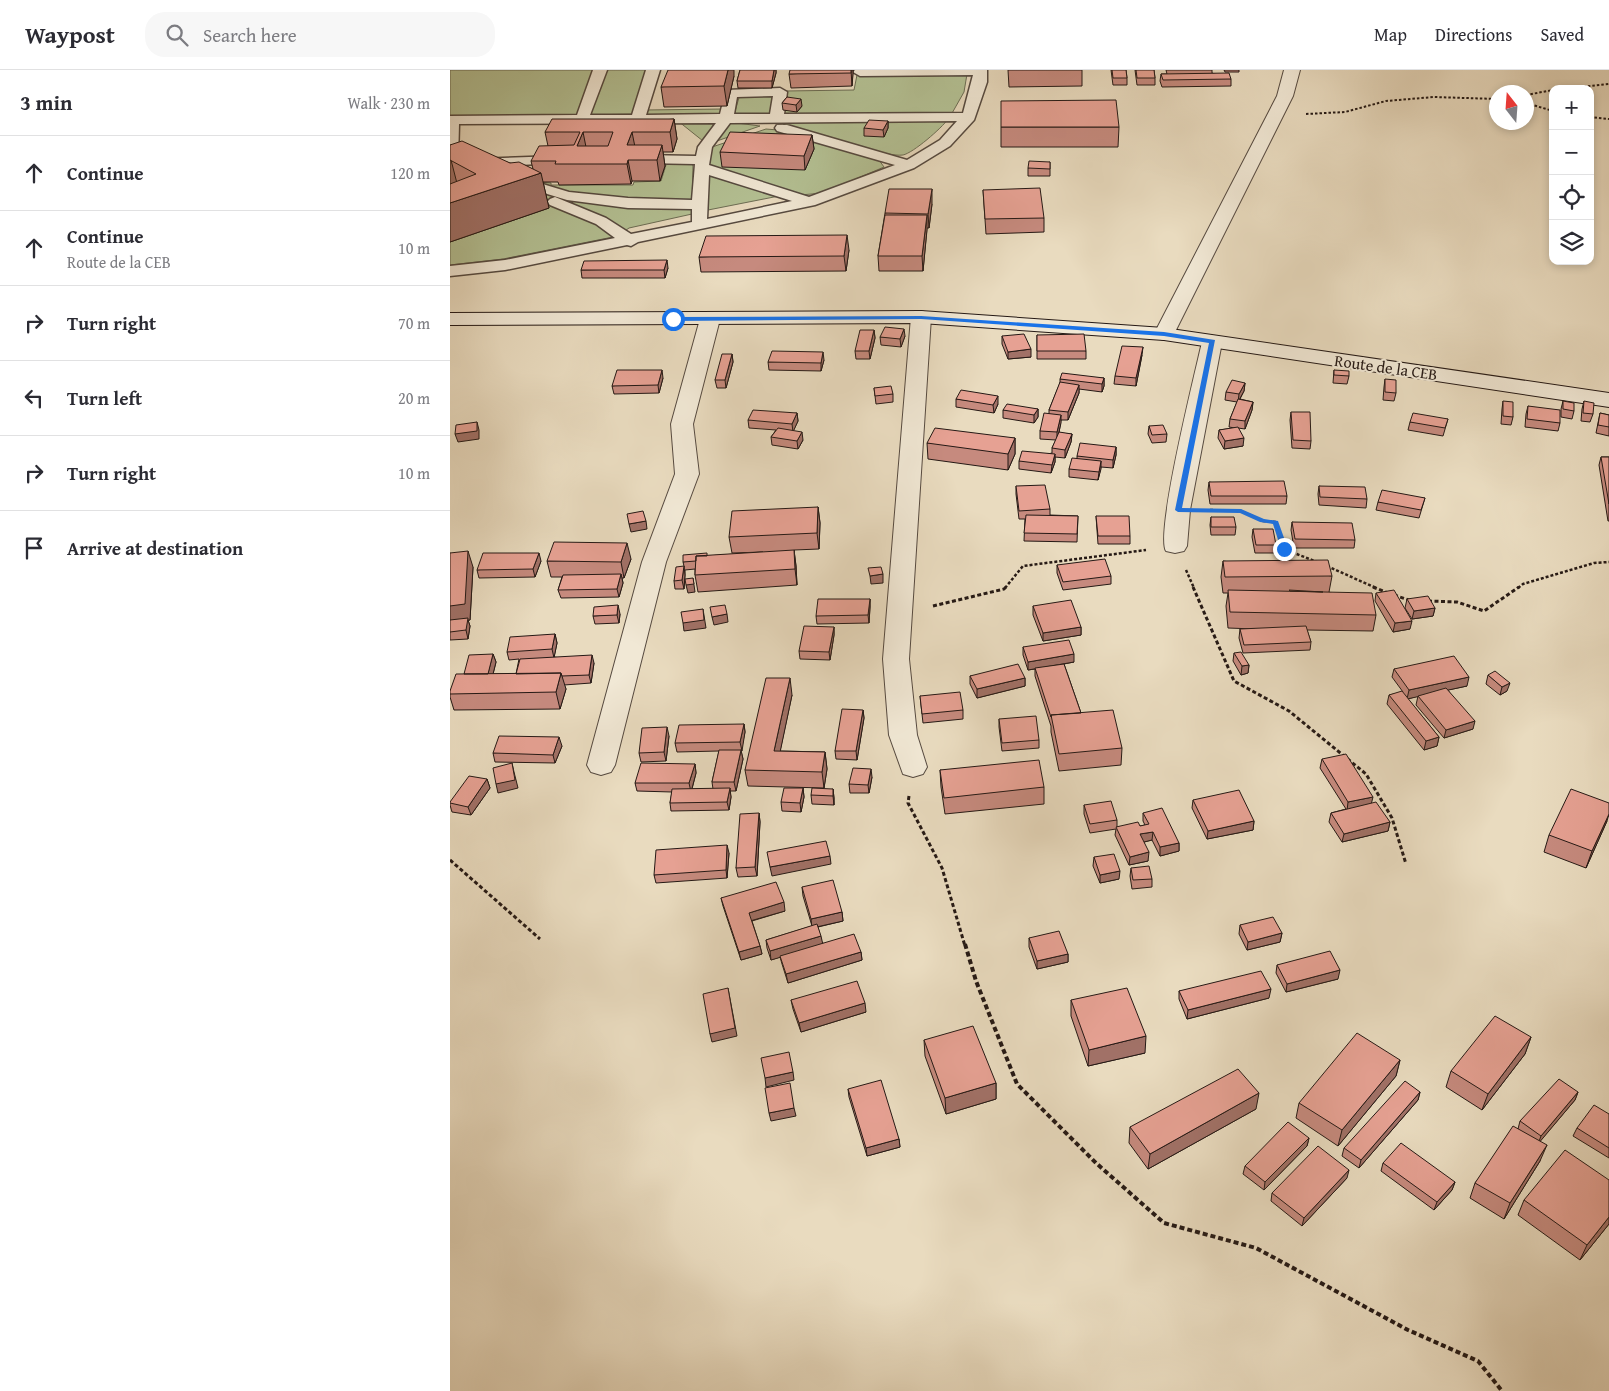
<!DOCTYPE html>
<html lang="en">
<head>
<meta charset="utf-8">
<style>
  body { margin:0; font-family:"Gentium Book Plus",serif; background:#f7f7f7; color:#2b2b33 }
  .controls { position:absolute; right:15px; top:15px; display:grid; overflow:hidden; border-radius:10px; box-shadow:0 2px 8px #0003 }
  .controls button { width:45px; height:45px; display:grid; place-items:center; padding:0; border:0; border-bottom:1px solid #e1e1e2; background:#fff; color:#2b2b33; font:25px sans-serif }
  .compass { position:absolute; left:1039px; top:15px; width:45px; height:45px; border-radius:50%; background:#fff; box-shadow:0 2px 8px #0003; rotate:343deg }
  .stop { position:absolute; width:15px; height:15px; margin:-11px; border:4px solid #1a73e8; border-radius:50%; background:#fff }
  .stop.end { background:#1a73e8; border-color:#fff; box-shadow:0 1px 5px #0008 }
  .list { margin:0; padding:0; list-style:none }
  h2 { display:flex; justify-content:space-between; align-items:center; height:65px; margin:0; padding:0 20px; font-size:21px }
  h2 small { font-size:16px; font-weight:400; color:#7c7c81 }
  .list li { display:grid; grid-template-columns:32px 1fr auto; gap:15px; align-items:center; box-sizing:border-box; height:75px; padding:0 20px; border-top:1px solid #e1e1e2 }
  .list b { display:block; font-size:19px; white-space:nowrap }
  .list p { margin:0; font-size:16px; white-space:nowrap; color:#7c7c81 }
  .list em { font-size:16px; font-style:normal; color:#7c7c81 }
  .icon { flex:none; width:28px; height:28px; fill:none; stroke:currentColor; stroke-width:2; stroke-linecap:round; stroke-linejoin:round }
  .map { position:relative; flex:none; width:1159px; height:1321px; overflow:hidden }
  header { display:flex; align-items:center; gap:30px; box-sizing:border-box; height:70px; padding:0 25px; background:#fff; border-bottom:1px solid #e1e1e2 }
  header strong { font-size:24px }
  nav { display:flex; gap:28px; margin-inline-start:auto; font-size:18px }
  .search { width:350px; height:45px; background:#f7f7f7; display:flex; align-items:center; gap:12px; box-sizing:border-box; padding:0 18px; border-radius:20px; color:#7c7c81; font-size:19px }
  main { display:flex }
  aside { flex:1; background:#fff }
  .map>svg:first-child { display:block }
  .green { fill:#b4c194; stroke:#6c6d54 }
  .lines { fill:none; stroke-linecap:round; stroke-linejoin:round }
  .service-casing { stroke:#564a40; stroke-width:3 }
  .minor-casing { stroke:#564a40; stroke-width:2 }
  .secondary-casing { stroke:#251915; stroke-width:2 }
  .path-far3 { stroke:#251915; stroke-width:2; stroke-dasharray:2.5 2; stroke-linecap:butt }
  .path-far2 { stroke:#251915; stroke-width:2.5; stroke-dasharray:3 2; stroke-linecap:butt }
  .path-far1 { stroke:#251915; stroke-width:3; stroke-dasharray:4 2.5; stroke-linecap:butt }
  .path { stroke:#251915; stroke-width:4; stroke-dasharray:5 3; stroke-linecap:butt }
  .service { fill:#f1e8d5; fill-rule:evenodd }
  .minor { fill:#f1e8d5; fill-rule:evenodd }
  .secondary { fill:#f1e8d5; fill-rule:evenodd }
  .wall { fill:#c68a7e; stroke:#251915 }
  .shaded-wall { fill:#a17167; stroke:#251915 }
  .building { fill:#e6a193; stroke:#251915; fill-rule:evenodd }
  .route { fill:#1a73e8 }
  .labels { text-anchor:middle; stroke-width:4; stroke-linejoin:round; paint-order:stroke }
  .far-street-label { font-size:16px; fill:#251915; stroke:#f1e8d5 }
</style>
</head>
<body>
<header>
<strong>Waypost</strong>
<div class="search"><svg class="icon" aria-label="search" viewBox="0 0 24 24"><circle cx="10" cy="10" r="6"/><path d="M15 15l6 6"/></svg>Search here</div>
<nav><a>Map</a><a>Directions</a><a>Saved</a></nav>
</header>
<main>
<aside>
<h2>3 min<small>Walk · 230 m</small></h2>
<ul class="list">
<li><svg class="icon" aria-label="ahead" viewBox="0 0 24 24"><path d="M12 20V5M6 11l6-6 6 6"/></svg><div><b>Continue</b></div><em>120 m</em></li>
<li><svg class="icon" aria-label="ahead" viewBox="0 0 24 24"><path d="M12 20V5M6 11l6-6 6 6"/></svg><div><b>Continue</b><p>Route de la CEB</p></div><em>10 m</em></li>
<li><svg class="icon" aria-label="right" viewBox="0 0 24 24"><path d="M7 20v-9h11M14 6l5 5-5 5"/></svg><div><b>Turn right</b></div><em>70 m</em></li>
<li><svg class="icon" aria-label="left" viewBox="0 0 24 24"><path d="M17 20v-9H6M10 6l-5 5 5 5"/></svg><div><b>Turn left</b></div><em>20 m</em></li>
<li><svg class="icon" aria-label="right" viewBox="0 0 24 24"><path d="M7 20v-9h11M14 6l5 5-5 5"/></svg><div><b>Turn right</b></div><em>10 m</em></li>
<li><svg class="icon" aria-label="arrive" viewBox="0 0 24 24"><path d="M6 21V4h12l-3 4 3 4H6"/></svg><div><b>Arrive at destination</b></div></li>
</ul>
</aside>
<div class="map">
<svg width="1159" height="1321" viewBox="0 0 1159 1321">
  <rect width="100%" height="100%" fill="#e9dbbf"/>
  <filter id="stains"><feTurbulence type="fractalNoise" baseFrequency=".004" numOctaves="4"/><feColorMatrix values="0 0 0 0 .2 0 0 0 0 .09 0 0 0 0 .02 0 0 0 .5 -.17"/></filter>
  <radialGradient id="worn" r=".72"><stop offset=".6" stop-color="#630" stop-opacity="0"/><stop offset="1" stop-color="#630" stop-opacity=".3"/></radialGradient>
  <!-- green -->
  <path class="green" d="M0 0H147L131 46 0 48Z
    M153 0H200L185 44 135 45Z
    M517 4 514 22 501 45 331 48 335 21 404 20 407 5Z
    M290 24H326L322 47 284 45Z
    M272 39 270 46 192 48 195 40Z
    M498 49C492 58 463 83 453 85 437 88 349 62 333 54L335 52Z
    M228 51H266L253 71Z
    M279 52 310 56 264 72Z
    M316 59 328 60 429 90 434 97 373 123 350 125 259 97 262 77Z
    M236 92 243 95 242 144 179 158 168 166 53 189 0 195V106L101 113V115H183L184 112 211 111 216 95H187Z
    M258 102 329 126 253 141Z"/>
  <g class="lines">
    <defs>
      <path id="service" d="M143 0H157L140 45H182L196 0H210L196 45 270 44 276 20 330 18 337 22 334 44 513 43 523 5 410 6 403 2 405 0H537V12L524 50 500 76 464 98 365 135 188 172 181 176 177 175 55 200 0 206V196L55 190 165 168 146 154 100 135 97 132 100 129 105 127 156 148 181 164 242 152V139L178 138 117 130 61 113 59 110 66 106 119 122 178 128 242 130 245 94 192 93 185 89 192 85 246 86 248 77 266 53 9 54 8 91 16 93 18 96 11 100 0 98V46L127 45ZM323 26 320 44H284L287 27ZM507 51 490 70 457 90 337 55H327L325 58 327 61 445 95 359 127 259 95 262 77 280 53ZM259 105 342 131 257 149Z
        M107 86 112 87 114 90 112 93 25 97 18 93 25 89Z"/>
      <path id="minor" d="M834 0H850L843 26 724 264 721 268 714 270 707 268 704 264 827 26Z
        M471 241 478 243 481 247 459 589 467 665 477 697 473 704 463 707 453 704 439 665 433 589 461 247 464 243Z
        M260 243 267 245 270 249 243 354 249 404 216 492 165 695 161 702 151 705 141 702 137 695 192 492 225 404 221 354 250 249 253 245Z
        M762 266 769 268 772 272 740 440 737 476 734 481 725 483 716 481C705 464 745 303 752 272L755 268Z"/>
      <path id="secondary" d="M471 241 714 258 1159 323V337L714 270 471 253 0 255V243Z"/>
    </defs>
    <!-- service casing -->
    <use href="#service" class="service-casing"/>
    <!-- minor casing -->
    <use href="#minor" class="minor-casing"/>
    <!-- secondary casing -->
    <use href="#secondary" class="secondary-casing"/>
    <!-- path-far3 -->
    <path class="path-far3" d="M1111 19 1159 14
      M1076 25 1103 20
      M1076 33 1103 41
      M856 44 895 42 936 31 984 27 1046 29
      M1140 47 1159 49"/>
    <!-- path-far2 -->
    <path class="path-far2" d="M760 440 791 441 813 451 826 452 834 479 867 492
      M877 496 926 518
      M736 500 744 518
      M555 518 573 496 696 480
      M1068 518 1073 514 1144 493 1159 492"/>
    <!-- path-far1 -->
    <path class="path-far1" d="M743 517 784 611 839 641 916 704 942 748 956 794
      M923 517 938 523
      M944 525 959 530
      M978 531 1007 532 1034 541 1069 517
      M483 536 554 519 556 517
      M459 726 458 733 492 798 515 876
      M0 790 90 869"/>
    <!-- path -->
    <path class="path" d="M515 874 526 911 567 1014 646 1093 714 1153 806 1178 958 1260 1028 1291 1052 1321"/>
    <!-- service -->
    <use href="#service" class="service"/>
    <!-- minor -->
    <use href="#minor" class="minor"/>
    <!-- secondary -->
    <use href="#secondary" class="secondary"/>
  </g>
  <!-- wall -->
  <path class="wall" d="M290 0H326V3L322 18H288L287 11Z
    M403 0 402 16 341 18 339 4Z
    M558 0H632V16L559 17Z
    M661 0H676L677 8V15H663Z
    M685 0H704L705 8V15H687Z
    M716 0H762V3L781 9V16L712 17 710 11 711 4H717Z
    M774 0H789V2H775Z
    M284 6 277 36 214 37 211 17Z
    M337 27 352 36 347 42 333 40 332 33Z
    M224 49 227 69 223 82H213L215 96 210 111H182L181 114 109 115 108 112H93L99 138 0 172V75L60 93 83 99 81 91 98 76 95 62Z
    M438 51V58L434 67 414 66V58Z
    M551 57H669L668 77H551Z
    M362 65 364 79 355 100 272 97 270 82Z
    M600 92V106H578V98Z
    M533 120 594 148V162L536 164Z
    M482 134 479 158H477L473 201H429L428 186 435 143Z
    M399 180 396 201 251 202 249 187Z
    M218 198 215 208H132L131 200Z
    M424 260 425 268 420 289H406L405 281Z
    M587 265 636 281V289H587Z
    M455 266 451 277 431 275 430 267Z
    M552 266 581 287 558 289 552 274Z
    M282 284 283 292 276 318H267L265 310Z
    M692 285 686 316 664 314 665 306Z
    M374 290 371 301 319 300 318 292Z
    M884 300 899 306 897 314 883 313Z
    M213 308 209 323 164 324 162 316Z
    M654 308V316L652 322 629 319V323L618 350H611L609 363 622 364 621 372 615 388 605 387V392L601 403 569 399V391L602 383V378L606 370 590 369V361L599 344V340L610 313V309Z
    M935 309 946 323 944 331 933 330 934 317Z
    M795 313 794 321 790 329 803 332 802 340 795 359 788 358 793 376 774 379 768 368 769 360 785 358 779 357 780 349 787 332 775 330 776 322Z
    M424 318 443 324V332L426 334Z
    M506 329 548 334 544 343 506 337Z
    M1053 331 1063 347 1061 355 1051 354 1052 339Z
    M1113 331 1124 341 1122 349 1111 347V339Z
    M1134 331 1143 344 1140 352 1131 351 1132 339Z
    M1078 336 1110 353 1108 361 1075 357 1076 344Z
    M588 339V347L584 353 553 348V340Z
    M841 342 861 371 860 379 842 378 840 350Z
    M347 343 348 351 343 361 353 370 348 379 322 375 321 367 326 360 299 358 298 350Z
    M1150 343 1159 345V366L1146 363Z
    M998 349 993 366 958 360 960 352Z
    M699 356 717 364 716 372 702 373 698 364Z
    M565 368V384L558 400 478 389 477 373Z
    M666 377V385L663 398 651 397 648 410 619 407V399L627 389V386Z
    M1151 387H1159V451H1158L1149 395Z
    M759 412 837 426 836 434H760L758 420Z
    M566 416 600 439V445L628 446 627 472 574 471 575 449H569L566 424Z
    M869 416 917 429 916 438 869 435 868 424Z
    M975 428 969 448 926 440 928 432Z
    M368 437 370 453 369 479 344 480 346 496 347 515 248 522 245 505V499L235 500V505L234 519H225L224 511 234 496 233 492 257 486 313 482 282 483 279 467Z
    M646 446 680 466V474H648Z
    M761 447 786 457 785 465H761L760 455Z
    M842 452 905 470 904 478H844L841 460Z
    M803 459 826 475 825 483H805L802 467Z
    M0 483 23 497 20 550H18L20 556 18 569 0 570Z
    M181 489 174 508H172L173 513 169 527 111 528 108 520 112 507H101L97 491Z
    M91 491 85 507 29 508 27 500Z
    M773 491 882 506 879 522 926 545 923 561 857 560 861 572 860 580 793 583 789 568 790 559H805L778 558 776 536 778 523H773L771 507Z
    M607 495 661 506V514L613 520 607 503Z
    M926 523 960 559 943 562 925 531Z
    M420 529V537L419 553 367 554 366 546Z
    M957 529 985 538 983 546 962 549 955 538Z
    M583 536 631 557V565L593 571 583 545Z
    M170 544 169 553 145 554 143 546Z
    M384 557V565L380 590 350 589 349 581Z
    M105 564 107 573 104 587 144 593 141 613 114 615 116 619 110 639 4 640 0 627V621L14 604 43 584 46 592 43 604H66L69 589 59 590 57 582Z
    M573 577 624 592 614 594 631 643 672 678 671 695 609 701 601 662V656L585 606V599L578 600 573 585Z
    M784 583 799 595 798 603 791 605 783 591Z
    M944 599 1017 616 998 620 1023 659 994 668 966 635 968 626 958 629 989 667 987 676 974 680 937 634 939 625 953 622 942 607Z
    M1038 605 1057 621 1050 625 1036 614Z
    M520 606 575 608V616L527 628 520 614Z
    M342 625 330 681 375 682 377 699 374 718 298 716 295 700Z
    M470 626 513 640V649L473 653Z
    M413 640 414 648 407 690 386 689 385 681Z
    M549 649 589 670V678L552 681 549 657Z
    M294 654 295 662 291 681 293 689 286 721H280L281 727 279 740 221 741 220 733 222 722 187 721 185 713 245 694 246 703 242 719H263L262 712 269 681 227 682 225 673Z
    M219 666 216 691 191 692 189 683Z
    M112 676 105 693 45 692 43 683Z
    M872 689 922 733 940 752 938 761 892 772 879 752 881 743 896 739 870 698Z
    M490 700 594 717V734L495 744 491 717Z
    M422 707 419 723H400L399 714Z
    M37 709 40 718 21 745 2 742 0 735V732Z
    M353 718 354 727 351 742 332 741 331 732Z
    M383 719 384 728V735L362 734 361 725Z
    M743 730 804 751 803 760 757 769 742 738Z
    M634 735 667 750V757L690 756 695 755 693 751V743L729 773V781L710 786 702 770 694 772 698 791 679 795 665 765 666 759 640 763 634 744Z
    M309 743 310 752 307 806 288 807 286 798Z
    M1157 751 1136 798 1094 782 1099 765Z
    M279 783 277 808 206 813 204 805Z
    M644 787 669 809 650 813 643 796Z
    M681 798 702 809V817L682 819 680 806Z
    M352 817 392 842 393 851 368 857 372 873 411 882 412 890 338 913 332 894 330 887 321 890 317 878 316 870 362 856 353 826Z
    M271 828 335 841 302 851 310 876 312 884 291 890 273 836Z
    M790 855 832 863 830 872 797 880 789 864Z
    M579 868 618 884V892L587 899 579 877Z
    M827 895 888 909 836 922 826 903Z
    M729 921 819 928 737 949 729 929Z
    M341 930 416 942 351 962 343 939Z
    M621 930 695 983 638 996 621 946Z
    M1081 967 1075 984 1032 1040 996 1017 1001 1001Z
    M474 970 546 1013V1029L496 1044 475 986Z
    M950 990 946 1006 888 1076 846 1048 849 1033Z
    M398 1019 449 1069 450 1077 417 1086 399 1027Z
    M970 1022 968 1030 909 1098 892 1086 894 1078Z
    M1128 1022 1125 1030 1090 1071V1091L1054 1149 1020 1128 1025 1113 1068 1059 1070 1051Z
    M806 1039 698 1099 679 1073 680 1057Z
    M1159 1044V1088L1123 1066 1127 1058Z
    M859 1068 857 1076 814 1120 793 1104 795 1096Z
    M933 1093 1005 1112 1002 1120 984 1140 931 1101Z
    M897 1108 852 1156 821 1131 822 1123Z
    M1159 1110V1154L1130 1190 1068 1145 1074 1130Z"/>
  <!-- shaded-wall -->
  <path class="shaded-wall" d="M278 0H284V6L277 36 274 16Z
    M324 0H326V3L322 18V11Z
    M401 0H403V4L402 16Z
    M351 29 352 36 347 42 346 35Z
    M224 49 227 69 223 82 220 62Z
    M438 51V58L434 67 433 60Z
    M133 62 137 82 127 76Z
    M182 62 186 82 177 75Z
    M362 65 364 79 355 100 354 86Z
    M212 75 215 96 210 111 207 90Z
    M0 90H1L10 125 0 129Z
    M178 90 182 111 181 114 177 94Z
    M91 103 99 138 0 172V133Z
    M482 119V134L479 158 478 144Z
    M477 145V160L473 201 472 186Z
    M397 165 399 180 396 201 394 186Z
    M217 190 218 198 215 208 214 200Z
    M454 259 455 266 451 277 450 269Z
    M424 260 425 268 420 289 419 281Z
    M693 277 692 285 686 316V308Z
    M581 279V287L558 289V282Z
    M373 282 374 290 371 301V293Z
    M282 284 283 292 276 318 275 310Z
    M212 300 213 308 209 323 208 315Z
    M654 308V316L652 322V314Z
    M795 313 794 321 788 332 789 324Z
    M629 315V323L618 350V342Z
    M548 326V334L544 343 543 335Z
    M803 332 802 340 795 359V351Z
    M588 339V347L584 353V345Z
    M347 343 348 351 343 362 342 354Z
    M611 345V353L607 370V362Z
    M27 352 29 360V369L8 372 5 364Z
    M352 362 353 370 348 379 347 371Z
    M622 364 621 372 615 388V380Z
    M565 368V384L558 400V384Z
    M794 368 793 376 774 379 775 371Z
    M666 377V385L663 398V390Z
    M605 384V392L601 403 602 395Z
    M651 391V399L648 410 649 402Z
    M368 437 370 453 369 479 367 463Z
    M196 451 197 459 181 462 179 454Z
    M177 473 181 489 174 508 171 492Z
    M344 480 346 496 347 515 345 499Z
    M18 481 23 497 20 550H18L20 556 18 569 16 560 0 553V536Z
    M89 483 91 491 85 507 83 499Z
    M234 496 235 505 234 519 232 510Z
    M171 504 173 513 169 527 167 519Z
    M433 504V513L421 514 420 506Z
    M243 508 245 522 238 523 236 515Z
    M420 529V537L419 553 418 545Z
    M168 535 170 544 169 553 167 545Z
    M985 538 983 546 962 549 964 541Z
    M253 539 256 558 234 561 233 553Z
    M277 544 278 552 264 555 262 547Z
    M962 551 960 559 943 562 945 553Z
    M384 557V565L380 590 379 582Z
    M631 557V565L593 571V563Z
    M105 564 107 573 104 588 102 579Z
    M43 584 46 592 40 616 37 607Z
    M624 584V592L578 600V592Z
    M142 585 144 593 141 613 139 605Z
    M799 595 798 603 791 605 792 596Z
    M111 603 116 619 110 639 106 622Z
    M1019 607 1017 616 957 629 959 620Z
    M340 608 342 625 327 697 324 681Z
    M575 608V616L527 628V619Z
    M1060 613 1057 621 1050 625 1052 617Z
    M413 640 414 648 407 690 406 681Z
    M1025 651 1023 659 994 668 996 660Z
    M294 654 295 662 292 681 290 672Z
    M217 657 219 666 216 691 214 682Z
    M109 667 112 676 105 693 103 685Z
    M989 667 987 676 974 680 976 671Z
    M291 680 293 689 286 721 284 712Z
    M375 682 377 699 374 718 372 702Z
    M62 693 64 702 68 718 48 723 46 714Z
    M245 694 246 703 241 722 239 713Z
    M421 699 422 707 419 723 418 715Z
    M37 709 40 718 21 745 18 737Z
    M280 718 281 727 279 740 277 732Z
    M353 718 354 727 351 742 350 733Z
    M383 719 384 728V735L383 726Z
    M923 727 921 735 897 741 898 732Z
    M309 743 310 752 307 806 305 797Z
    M1159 744 1157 751 1136 798 1142 781Z
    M804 751 803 760 757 769 758 761Z
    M940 752 938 761 892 772 894 764Z
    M703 762 702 770 690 773V764Z
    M729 773V781L710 786V777Z
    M277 775 279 783 277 808 276 800Z
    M699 782 698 791 679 795 680 787Z
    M380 786 381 794 322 806 320 797Z
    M670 801 669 809 650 813V805Z
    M334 832 335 841 300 851 299 843Z
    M392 842 393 851 362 858 361 849Z
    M832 863 830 872 797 880 798 872Z
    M371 866 373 875 321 890 320 881Z
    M310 876 312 884 291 890 289 882Z
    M411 882 412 890 338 913 336 904Z
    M618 884V892L587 899V891Z
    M890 900 888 909 836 922 837 914Z
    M278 918 287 966 262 972 260 964Z
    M821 919 819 928 737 949 738 940Z
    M415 933 416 942 351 962 349 953Z
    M696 966 695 983 638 996 639 980Z
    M1081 967 1075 984 1032 1040 1038 1024Z
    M950 990 946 1006 888 1076 892 1060Z
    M343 1002 344 1010 316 1017 315 1008Z
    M546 1013V1029L496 1044 495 1028Z
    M970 1022 968 1030 909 1098 911 1090Z
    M1128 1022 1125 1030 1088 1074 1091 1066Z
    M809 1023 806 1039 698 1099 700 1084Z
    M344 1038 346 1046 321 1051 319 1043Z
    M859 1068 857 1076 814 1120 815 1112Z
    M449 1069 450 1077 417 1086 416 1078Z
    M1097 1075 1090 1091 1054 1149 1060 1133Z
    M899 1100 897 1108 852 1156 854 1148Z
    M1005 1112 1002 1120 984 1140 987 1132Z
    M1159 1147V1154L1130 1190 1137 1175Z"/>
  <!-- building -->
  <path class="building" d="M218 0H278L274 16 211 17Z
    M290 0H324L322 11H287Z
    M340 0H401V3L339 4Z
    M662 0H676L677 8H663Z
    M686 0H704L705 8H687Z
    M779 3 781 9 713 10 711 4Z
    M337 27 351 29 346 35 332 33Z
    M666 30 669 57H551V31Z
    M102 49H224L220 62H182L177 75H212L207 90H178L177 94H105L106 91H81L89 76 124 75 130 62H95ZM133 62H163L158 76H127Z
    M419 50 438 51 433 60 414 58Z
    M280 62 362 65 354 86 270 82Z
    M12 71 60 93 69 92 91 103 0 133V114L26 104 0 90V75Z
    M579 91 600 92V99L578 98Z
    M590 118 594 148 535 149 533 120Z
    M439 119H482L478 144 435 143Z
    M435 145H477L472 186H428Z
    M397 165 394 186 249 187 256 166Z
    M217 190 214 200H131L134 191Z
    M435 257 454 259 450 269 430 267Z
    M410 260H424L419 281H405Z
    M574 264 581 279 558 282 552 266Z
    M634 264 636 281H587V265Z
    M672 276 693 277 686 308 665 306Z
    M322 281 373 282 371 293 318 292Z
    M272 284H282L275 310H265Z
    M167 300H212L208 315 162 316Z
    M884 300 899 301V306L884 305Z
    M612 303 654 308 652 314 610 309Z
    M935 309 946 310V323L935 322Z
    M782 310 795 313 789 324 776 322Z
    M610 312 629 315 618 342 599 340Z
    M441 316 443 324 425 326 424 318Z
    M511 320 548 326 543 335 506 329Z
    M788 329 803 332 795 351 780 349Z
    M1053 331 1063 332V347L1053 346Z
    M1113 331 1124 333V341L1113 339Z
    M1134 331 1144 333 1143 344 1133 343Z
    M557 334 588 339 584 345 553 340Z
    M1078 336 1110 340V353L1077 349Z
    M303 340 347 343 342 354 298 350Z
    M841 342H860L861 371 843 370Z
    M594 343 611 345 607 362 590 361Z
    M963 343 998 349 995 358 960 352Z
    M1150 343 1159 345V357L1148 355Z
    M27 352V361L5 364 6 355Z
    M713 355 717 364 702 365 699 356Z
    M788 357 794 368 775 371 769 360Z
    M328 358 352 362 347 371 321 367Z
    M485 358 565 368 558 384 477 373Z
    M609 362 622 364 615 380 602 378Z
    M630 373 666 377 663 390 627 386Z
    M572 381 605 384 602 395 569 391Z
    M1151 387H1159V434Z
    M622 388 651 391 649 402 619 399Z
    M834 411 837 426H761L759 412Z
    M595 415 600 439 569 441 566 416Z
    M869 416 915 417 917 429 870 427Z
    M932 420 975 428 971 440 928 432Z
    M368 437 367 463 279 467 282 441Z
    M193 441 196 451 179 454 177 444Z
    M576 445 628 446 627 464 574 463Z
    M646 446H679L680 466H648Z
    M761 447H784L786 457H761Z
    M842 452 902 453 905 470 845 469Z
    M803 459H823L826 475H806Z
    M104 472 177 473 171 492 97 491Z
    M344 480 345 499 245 505 246 486Z
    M18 481 15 534 0 536V483Z
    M33 483H89L83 499 27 500Z
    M257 483V486H246V491L233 492V485Z
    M655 489 661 506 613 512 607 495Z
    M878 490 882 506 775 507 773 491Z
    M234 496 232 510 224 511 226 497Z
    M431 497 433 504 420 506 418 498Z
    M171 504 167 519 108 520 113 505Z
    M243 508 244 514 236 515 235 509Z
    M778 520 922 523 926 545 780 542Z
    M839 520 873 522 840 521Z
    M944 520 962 551 945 553 926 523Z
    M978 526 985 538 964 541 957 529Z
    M368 529H420L418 545 366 546Z
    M621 530 631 557 593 563 583 536Z
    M168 535 167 545 143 546 144 537Z
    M275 535 277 544 262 547 260 537Z
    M253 539 254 550 233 553 231 542Z
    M18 548 16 560 0 562V550Z
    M354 556 384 557 379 582 349 581Z
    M856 556 861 572 794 575 790 559Z
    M105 564 102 579 57 582 60 567Z
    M619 570 624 584 578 592 573 577Z
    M791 582 799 595 792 596 784 583Z
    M43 584 38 604H14L19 585Z
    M142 585 139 605 112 606 111 603 66 604 70 589Z
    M1004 586 1019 607 959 620 944 599Z
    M568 594 575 608 527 619 520 606Z
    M614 594 631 643 601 645V647L585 598Z
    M1045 601 1060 613 1052 617 1038 605Z
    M111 603 106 622 0 624V621L6 604Z
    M316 608H340L324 681 375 682 372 702 295 700Z
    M996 618 1025 651 996 660 968 626Z
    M952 621 989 667 976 671 939 625Z
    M510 622 513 640 472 644 470 626Z
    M392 639 413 640 406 681H385Z
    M663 640 672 678 609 684 601 645Z
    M586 646 589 670 552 673 549 649Z
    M294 654 290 672 225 673 229 655Z
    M217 657 214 682 189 683 192 658Z
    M49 666 109 667 103 685 43 683Z
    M269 680H291L284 712H262Z
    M896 684 923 727 898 732 872 689Z
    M589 690 594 717 494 728 490 700Z
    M62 693 65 710 46 714 43 698Z
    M191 693 245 694 239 713H185Z
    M403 698 421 699 418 715 399 714Z
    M19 706 37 709 18 737 0 733V732Z
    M280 718 277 732 220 733 222 719Z
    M334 718H353L350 733 331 732Z
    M362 718 383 719V726L361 725Z
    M1121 719 1159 733V744L1142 781 1099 765Z
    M789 720 804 751 758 761 743 730Z
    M661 731 667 750 640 754 634 735Z
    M926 732 940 752 894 764 881 743Z
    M712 738 729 773 710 777 703 762 690 764 699 782 680 787 666 757 688 752 690 756 699 754 693 743Z
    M309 743 305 797 286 798 290 744Z
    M376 771 380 786 320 797 317 782Z
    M277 775 276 800 204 805 206 780Z
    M664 784 670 801 650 805 644 787Z
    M699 796 702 809 683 810 681 798Z
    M383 810 392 842 361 849 352 817Z
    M326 812 334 832 299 843 310 876 289 882 271 828Z
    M823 847 832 863 798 872 790 855Z
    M367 854 371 866 320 881 316 870Z
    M609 861 618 884 587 891 579 868Z
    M404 864 411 882 336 904 330 886Z
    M880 881 890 900 837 914 827 895Z
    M811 901 821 919 738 940 729 921Z
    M407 911 415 933 349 953 341 930Z
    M278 918 285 958 260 964 253 924Z
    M677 918 696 966 639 980 621 930Z
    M1045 946 1081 967 1038 1024 1001 1001Z
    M523 956 546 1013 495 1028 474 970Z
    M907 963 950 990 892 1060 849 1033Z
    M339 982 343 1002 315 1008 311 988Z
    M788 999 809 1023 700 1084 680 1057Z
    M1109 1009 1128 1022 1091 1066 1070 1051Z
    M431 1010 449 1069 416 1078 398 1019Z
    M955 1011 970 1022 911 1090 894 1078Z
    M340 1013 344 1038 319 1043 315 1018Z
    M1144 1035 1159 1044V1078L1127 1058Z
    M838 1052 859 1068 815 1112 795 1096Z
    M1063 1056 1097 1075 1060 1133 1025 1113Z
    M951 1073 1005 1112 987 1132 933 1093Z
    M868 1076 899 1100 854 1148 822 1123Z
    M1115 1080 1159 1110V1147L1137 1175 1074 1130Z"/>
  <!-- route -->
  <path class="route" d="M471 246 714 262 765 270 732 438 791 439 814 449 828 451 838 479 834 481 831 479 823 454 810 452 790 443 728 442 725 440 759 273 714 266 471 249 223 251 220 249 223 247Z"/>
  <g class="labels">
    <!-- far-street labels -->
    <g class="far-street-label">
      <text transform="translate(936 297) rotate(8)" y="6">Route de la CEB</text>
    </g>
  </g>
  <rect width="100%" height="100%" filter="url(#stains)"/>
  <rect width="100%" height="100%" fill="url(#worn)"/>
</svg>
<div class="controls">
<button>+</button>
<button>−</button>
<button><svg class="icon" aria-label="locate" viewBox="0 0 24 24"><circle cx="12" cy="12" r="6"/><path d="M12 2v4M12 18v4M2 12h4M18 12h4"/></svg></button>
<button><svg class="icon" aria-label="layers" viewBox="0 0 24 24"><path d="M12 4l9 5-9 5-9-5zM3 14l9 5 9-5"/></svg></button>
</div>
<svg class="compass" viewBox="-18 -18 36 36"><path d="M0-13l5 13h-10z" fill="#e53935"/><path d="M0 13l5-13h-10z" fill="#7c7c81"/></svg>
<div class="stop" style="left:223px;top:249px"></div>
<div class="stop end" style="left:834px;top:479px"></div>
</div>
</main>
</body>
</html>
